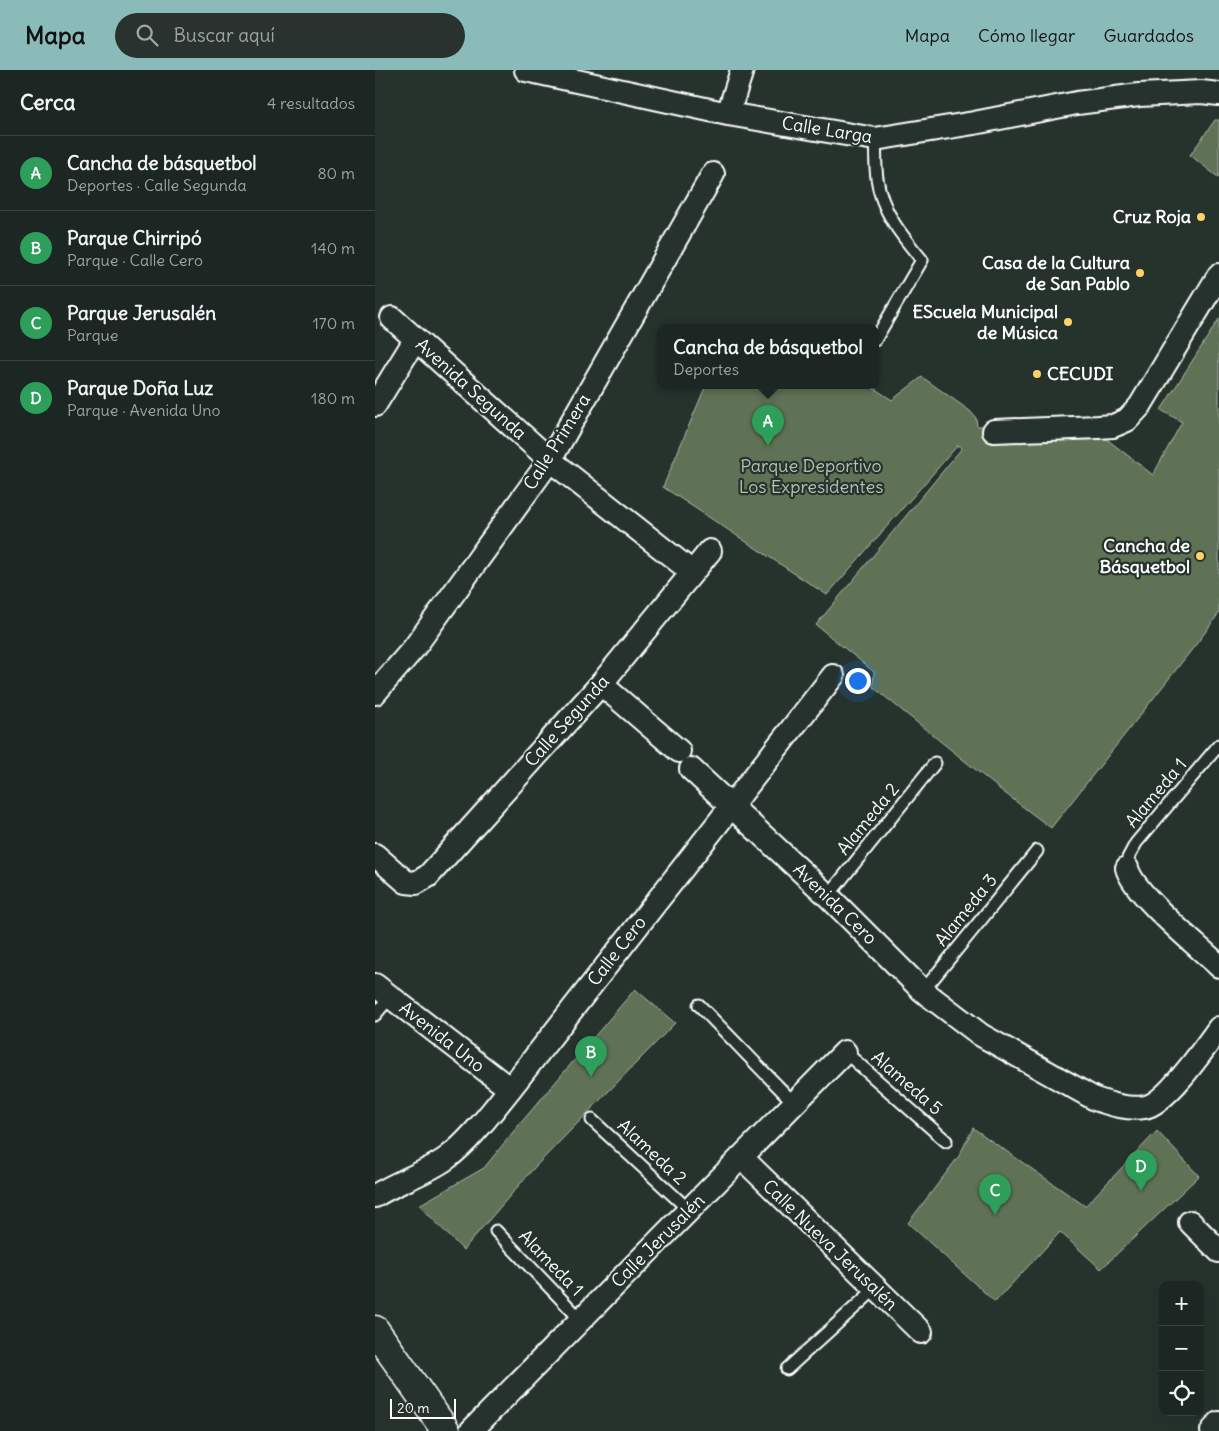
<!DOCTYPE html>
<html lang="es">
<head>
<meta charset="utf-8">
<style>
  body { margin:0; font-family:Delius,sans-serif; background:#29322f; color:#f1f3f6 }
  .controls { position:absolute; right:15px; bottom:15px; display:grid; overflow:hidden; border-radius:10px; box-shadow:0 5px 20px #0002 }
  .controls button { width:45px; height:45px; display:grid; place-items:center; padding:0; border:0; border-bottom:1px solid #3a4340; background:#1c2622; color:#f1f3f6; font:25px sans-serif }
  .scale { position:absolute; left:15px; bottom:12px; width:66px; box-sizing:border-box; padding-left:5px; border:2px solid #fff; border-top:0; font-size:14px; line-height:18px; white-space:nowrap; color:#fff; -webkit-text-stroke:4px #26332d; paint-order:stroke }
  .you { position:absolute; left:482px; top:610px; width:18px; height:18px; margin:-12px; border:4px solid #fff; border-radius:50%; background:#1a73e8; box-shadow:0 0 0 8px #1a73e833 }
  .badge { display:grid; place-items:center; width:32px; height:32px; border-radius:50%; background:#8bbbb9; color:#fff; font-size:16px; font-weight:700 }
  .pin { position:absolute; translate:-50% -41px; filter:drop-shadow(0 1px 2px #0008) }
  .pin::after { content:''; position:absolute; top:26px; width:18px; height:15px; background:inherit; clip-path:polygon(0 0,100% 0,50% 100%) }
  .popup { position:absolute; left:282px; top:254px; width:222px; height:65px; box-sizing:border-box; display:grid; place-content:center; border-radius:10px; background:#1c2622; filter:drop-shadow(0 1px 4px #0005); font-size:16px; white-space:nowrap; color:#a0a5a5 }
  .popup b { font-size:19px; color:#f1f3f6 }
  .popup::after { content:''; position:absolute; left:50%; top:100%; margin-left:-10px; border:10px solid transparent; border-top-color:#1c2622 }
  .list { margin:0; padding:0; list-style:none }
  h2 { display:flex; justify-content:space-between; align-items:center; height:65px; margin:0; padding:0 20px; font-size:21px }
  h2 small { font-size:16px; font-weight:400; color:#a0a5a5 }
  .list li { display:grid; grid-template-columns:32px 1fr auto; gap:15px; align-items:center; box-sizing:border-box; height:75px; padding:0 20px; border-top:1px solid #3a4340 }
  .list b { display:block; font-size:19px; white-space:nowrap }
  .list p { margin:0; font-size:16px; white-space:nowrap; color:#a0a5a5 }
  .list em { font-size:16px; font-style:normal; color:#a0a5a5 }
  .icon { flex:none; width:28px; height:28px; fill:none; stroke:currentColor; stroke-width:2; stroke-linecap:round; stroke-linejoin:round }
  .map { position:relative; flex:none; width:844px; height:1361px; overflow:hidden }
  header { display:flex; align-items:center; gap:30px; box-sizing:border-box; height:70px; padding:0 25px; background:#8bbbb9; color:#111 }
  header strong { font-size:24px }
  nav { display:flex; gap:28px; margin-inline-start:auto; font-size:18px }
  .search { width:350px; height:45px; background:#29322f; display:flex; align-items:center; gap:12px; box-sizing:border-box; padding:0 18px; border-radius:28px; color:#a0a5a5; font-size:19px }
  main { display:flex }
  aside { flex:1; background:#1c2622 }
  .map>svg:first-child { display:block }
  .green { fill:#5e7255; stroke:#aeb8aa }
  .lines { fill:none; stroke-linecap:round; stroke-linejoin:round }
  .service-casing { stroke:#fff; stroke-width:15 }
  .minor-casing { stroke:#fff; stroke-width:26 }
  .secondary-casing { stroke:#fff; stroke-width:31 }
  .service { stroke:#26332d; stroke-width:11 }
  .minor { stroke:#26332d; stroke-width:22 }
  .secondary { stroke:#26332d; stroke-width:28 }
  .poi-dot { fill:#ffd166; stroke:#26332d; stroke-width:2 }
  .labels { text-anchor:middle; stroke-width:4.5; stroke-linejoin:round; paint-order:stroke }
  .street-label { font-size:18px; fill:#fff; stroke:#26332d }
  .poi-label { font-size:18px; font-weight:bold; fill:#fff; stroke:#26332d; text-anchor:end }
  .park-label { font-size:18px; fill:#b7c0b2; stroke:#26332d }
</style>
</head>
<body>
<header>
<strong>Mapa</strong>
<div class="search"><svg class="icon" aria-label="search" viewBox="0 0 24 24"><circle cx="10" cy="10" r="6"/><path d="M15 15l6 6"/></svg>Buscar aquí</div>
<nav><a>Mapa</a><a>Cómo llegar</a><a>Guardados</a></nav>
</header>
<main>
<aside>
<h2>Cerca<small>4 resultados</small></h2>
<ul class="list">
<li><span class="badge" style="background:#2e9e5b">A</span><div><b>Cancha de básquetbol</b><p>Deportes · Calle Segunda</p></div><em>80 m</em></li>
<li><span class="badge" style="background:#2e9e5b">B</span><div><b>Parque Chirripó</b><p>Parque · Calle Cero</p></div><em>140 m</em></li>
<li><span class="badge" style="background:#2e9e5b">C</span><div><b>Parque Jerusalén</b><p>Parque</p></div><em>170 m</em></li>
<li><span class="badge" style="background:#2e9e5b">D</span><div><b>Parque Doña Luz</b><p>Parque · Avenida Uno</p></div><em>180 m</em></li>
</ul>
</aside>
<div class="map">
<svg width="844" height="1361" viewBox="0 0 844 1361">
  <rect width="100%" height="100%" fill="#26332d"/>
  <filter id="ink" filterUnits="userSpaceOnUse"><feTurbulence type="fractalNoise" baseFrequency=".02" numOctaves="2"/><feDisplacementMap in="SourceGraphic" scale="10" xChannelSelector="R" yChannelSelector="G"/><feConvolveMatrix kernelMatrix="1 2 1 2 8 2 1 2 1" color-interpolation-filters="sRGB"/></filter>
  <g filter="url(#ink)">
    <!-- green -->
    <path class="green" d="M840 50H844V108L815 85Z
      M844 249V543L826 568 676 758 627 721 498 617 499 602 441 555 587 378 583 375 452 525 288 417 331 315H494L517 330 547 307 595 341 601 348 602 356 698 354 716 357 778 405 807 352 786 340Z
      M260 919 300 953 159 1098 88 1180 44 1135 109 1098 138 1062Z
      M598 1058 710 1136 782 1061 824 1106 726 1199 685 1162 620 1232 533 1153 584 1086Z"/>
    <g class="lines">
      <defs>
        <path id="service" d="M500 69C501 82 500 95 502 108 506 141 527 166 547 190L500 270
          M752 798 753 788 761 773 844 675
          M453 826 560 693
          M548 921 662 781
          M324 935 419 1033
          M0 945 15 927
          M470 982 571 1071
          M217 1050 314 1140
          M121 1161 206 1250
          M412 1299 500 1219"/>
        <path id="minor" d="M151 0 353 44 500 69 599 53 702 33 764 25 826 22 844 24
          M353 44 367 0
          M17 248 175 390 317 502
          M0 335 40 270
          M619 361 723 357 738 356 752 350 765 336 844 205
          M226 614 304 681
          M0 623 39 578 175 390 338 104
          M316 699 453 826 548 921 606 965 720 1029C735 1034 753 1040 770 1037 792 1033 830 977 844 958
          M0 785 31 812 41 813 53 806 226 614 335 481
          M752 798C758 823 823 876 844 896
          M0 915 135 1019
          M366 1087 546 1262
          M0 1126C23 1111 50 1104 72 1088 95 1071 117 1041 135 1019L458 606
          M815 1152 844 1181
          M96 1361 470 982
          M837 1361 844 1353"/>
        <path id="secondary" d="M0 1260 71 1361"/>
      </defs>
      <!-- service casing -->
      <use href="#service" class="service-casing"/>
      <!-- minor casing -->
      <use href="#minor" class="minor-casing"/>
      <!-- secondary casing -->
      <use href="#secondary" class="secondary-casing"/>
      <!-- service -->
      <use href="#service" class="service"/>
      <!-- minor -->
      <use href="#minor" class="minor"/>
      <!-- secondary -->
      <use href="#secondary" class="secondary"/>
    </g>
  </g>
  <!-- markers -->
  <g class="poi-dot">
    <circle cx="826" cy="147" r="5"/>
    <circle cx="765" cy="203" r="5"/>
    <circle cx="693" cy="252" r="5"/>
    <circle cx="662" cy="304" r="5"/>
    <circle cx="825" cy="486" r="5"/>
  </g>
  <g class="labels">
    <!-- street labels -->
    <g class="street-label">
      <text transform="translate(452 60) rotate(9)" y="6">Calle Larga</text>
      <text transform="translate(96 319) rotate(42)" y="6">Avenida Segunda</text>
      <text transform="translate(182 372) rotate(-58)" y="6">Calle Primera</text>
      <text transform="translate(192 651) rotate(-48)" y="6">Calle Segunda</text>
      <text transform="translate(781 723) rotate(-50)" y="6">Alameda 1</text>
      <text transform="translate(493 749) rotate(-51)" y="6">Alameda 2</text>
      <text transform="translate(460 834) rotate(44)" y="6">Avenida Cero</text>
      <text transform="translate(591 840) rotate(-51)" y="6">Alameda 3</text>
      <text transform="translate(242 881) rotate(-52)" y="6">Calle Cero</text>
      <text transform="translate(67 967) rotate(38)" y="6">Avenida Uno</text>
      <text transform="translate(532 1013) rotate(41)" y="6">Alameda 5</text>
      <text transform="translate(277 1082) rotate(43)" y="6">Alameda 2</text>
      <text transform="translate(283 1171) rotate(-45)" y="6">Calle Jerusalén</text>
      <text transform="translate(455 1175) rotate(44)" y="6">Calle Nueva Jerusalén</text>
      <text transform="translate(176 1193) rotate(46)" y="6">Alameda 1</text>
    </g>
    <!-- poi labels -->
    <g class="poi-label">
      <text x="816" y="153">Cruz Roja</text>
      <text x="755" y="199">Casa de la Cultura<tspan x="755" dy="21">de San Pablo</tspan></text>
      <text x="683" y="248">EScuela Municipal<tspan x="683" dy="21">de Música</tspan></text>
      <text x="672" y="310" text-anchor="start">CECUDI</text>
      <text x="815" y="482">Cancha de<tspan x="815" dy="21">Básquetbol</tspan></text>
    </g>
    <!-- park labels -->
    <g class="park-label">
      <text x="436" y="402">Parque Deportivo<tspan x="436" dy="21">Los Expresidentes</tspan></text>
    </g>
  </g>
</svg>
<div class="controls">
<button>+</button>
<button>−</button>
<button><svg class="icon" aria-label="locate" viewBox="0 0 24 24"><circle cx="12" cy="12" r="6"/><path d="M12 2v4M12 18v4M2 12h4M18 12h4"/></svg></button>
</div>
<div class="scale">20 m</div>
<div class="you"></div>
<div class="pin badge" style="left:393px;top:376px;background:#2e9e5b">A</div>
<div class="popup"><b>Cancha de básquetbol</b>Deportes</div>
<div class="pin badge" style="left:216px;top:1007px;background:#2e9e5b">B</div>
<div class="pin badge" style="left:620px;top:1145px;background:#2e9e5b">C</div>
<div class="pin badge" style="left:766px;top:1121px;background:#2e9e5b">D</div>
</div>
</main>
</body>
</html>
